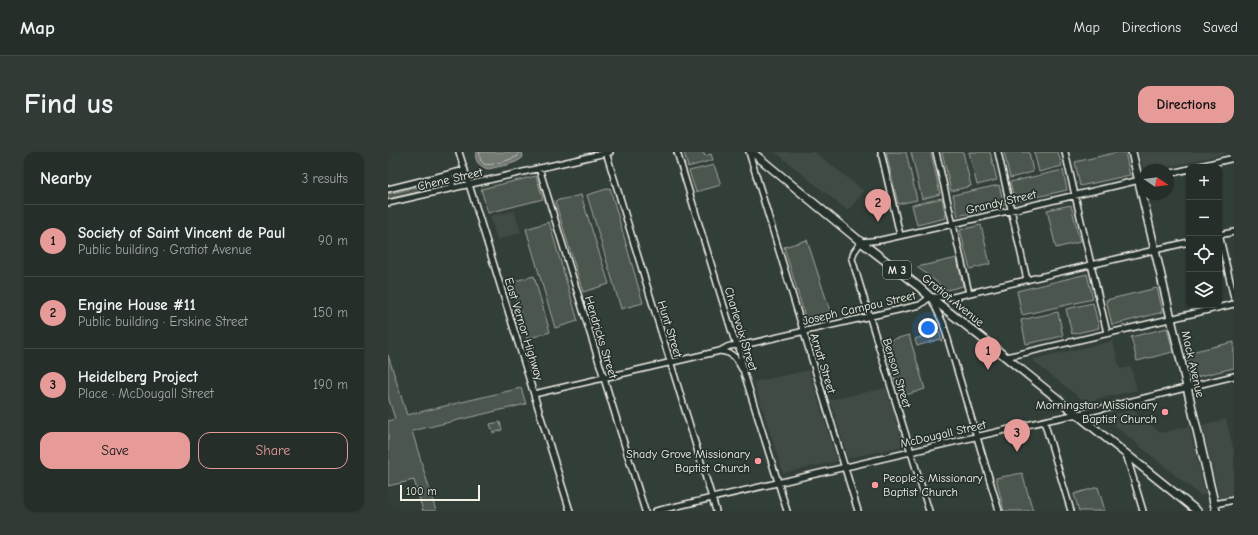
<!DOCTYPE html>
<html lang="en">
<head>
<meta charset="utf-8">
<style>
  body { margin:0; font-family:"Comic Neue",sans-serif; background:#323a36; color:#f1f3f6 }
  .controls { position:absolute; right:12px; top:12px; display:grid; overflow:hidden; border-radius:8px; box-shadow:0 1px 3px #0004 }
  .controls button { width:36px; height:36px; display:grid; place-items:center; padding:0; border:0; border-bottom:1px solid #424a47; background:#262e2a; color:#f1f3f6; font:20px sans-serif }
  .compass { position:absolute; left:750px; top:12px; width:36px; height:36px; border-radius:50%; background:#262e2a; box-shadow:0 1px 3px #0004; rotate:103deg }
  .scale { position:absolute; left:12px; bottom:10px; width:80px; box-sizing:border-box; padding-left:4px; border:2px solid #f4f1e8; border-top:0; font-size:11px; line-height:14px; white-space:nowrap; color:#f4f1e8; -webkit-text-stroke:3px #26332d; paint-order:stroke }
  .you { position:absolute; left:540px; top:176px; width:14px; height:14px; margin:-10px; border:3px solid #fff; border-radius:50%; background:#1a73e8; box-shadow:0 0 0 6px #1a73e833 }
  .badge { display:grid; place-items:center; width:26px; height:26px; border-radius:50%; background:#e69b98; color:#111; font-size:13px; font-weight:700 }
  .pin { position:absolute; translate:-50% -33px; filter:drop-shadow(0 1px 2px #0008) }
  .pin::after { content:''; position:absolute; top:21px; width:14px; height:12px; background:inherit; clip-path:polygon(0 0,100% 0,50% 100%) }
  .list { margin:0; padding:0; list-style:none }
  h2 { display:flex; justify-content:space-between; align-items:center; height:52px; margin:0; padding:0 16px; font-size:17px }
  h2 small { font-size:13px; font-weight:400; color:#a4a8a8 }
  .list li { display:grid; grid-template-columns:26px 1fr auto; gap:12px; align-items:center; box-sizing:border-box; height:72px; padding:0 16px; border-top:1px solid #424a47 }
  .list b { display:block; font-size:15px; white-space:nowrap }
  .list p { margin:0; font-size:13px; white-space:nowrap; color:#a4a8a8 }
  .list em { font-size:13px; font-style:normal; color:#a4a8a8 }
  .actions { display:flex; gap:8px; padding:12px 16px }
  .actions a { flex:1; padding:9px 0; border:1px solid #e69b98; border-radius:12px; text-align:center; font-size:14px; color:#e69b98 }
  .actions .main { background:#e69b98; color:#111 }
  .icon { flex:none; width:22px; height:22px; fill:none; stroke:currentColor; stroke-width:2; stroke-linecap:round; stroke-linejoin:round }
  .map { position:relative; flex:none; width:846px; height:359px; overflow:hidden; border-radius:12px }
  header { display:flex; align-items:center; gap:24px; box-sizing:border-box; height:56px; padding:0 20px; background:#262e2a; border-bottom:1px solid #424a47 }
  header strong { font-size:19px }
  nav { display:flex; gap:22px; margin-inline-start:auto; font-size:14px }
  .intro { display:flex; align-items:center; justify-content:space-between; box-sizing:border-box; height:96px; padding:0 24px }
  h1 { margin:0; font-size:28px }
  .button { padding:10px 18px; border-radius:12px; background:#e69b98; color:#111; font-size:14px; font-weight:700 }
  main { display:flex; gap:24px; padding:0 24px }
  aside { flex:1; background:#262e2a; border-radius:12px; box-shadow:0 1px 3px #0004 }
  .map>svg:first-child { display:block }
  .built { fill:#404b44 }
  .green { fill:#4c564f; stroke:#a0a49c }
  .water { fill:#727972; stroke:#a6a9a1 }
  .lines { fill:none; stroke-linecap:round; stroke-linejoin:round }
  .shore { stroke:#c0c1b9; stroke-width:1 }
  .minor-casing { stroke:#f4f1e8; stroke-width:8 }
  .major-casing { stroke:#f4f1e8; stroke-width:10 }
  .minor { stroke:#26332d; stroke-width:5 }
  .major { stroke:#26332d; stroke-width:7 }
  .poi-dot { fill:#ff9aa2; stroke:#26332d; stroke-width:1.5 }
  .labels { text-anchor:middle; stroke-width:3.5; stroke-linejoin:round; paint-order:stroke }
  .shield { fill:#26332d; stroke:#b6b8b0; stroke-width:1 }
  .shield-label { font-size:11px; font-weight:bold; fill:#f4f1e8 }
  .street-label { font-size:12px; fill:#f4f1e8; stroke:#26332d }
  .poi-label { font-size:12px; fill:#f4f1e8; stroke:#26332d; text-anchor:end }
</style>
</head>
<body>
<header>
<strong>Map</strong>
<nav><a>Map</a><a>Directions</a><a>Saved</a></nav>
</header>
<div class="intro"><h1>Find us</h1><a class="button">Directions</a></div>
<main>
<aside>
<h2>Nearby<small>3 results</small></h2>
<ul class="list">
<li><span class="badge">1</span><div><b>Society of Saint Vincent de Paul</b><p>Public building · Gratiot Avenue</p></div><em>90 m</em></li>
<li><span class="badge">2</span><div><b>Engine House #11</b><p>Public building · Erskine Street</p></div><em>150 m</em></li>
<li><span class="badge">3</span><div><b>Heidelberg Project</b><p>Place · McDougall Street</p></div><em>190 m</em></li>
</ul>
<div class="actions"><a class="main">Save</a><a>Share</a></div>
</aside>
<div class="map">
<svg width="846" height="359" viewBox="0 0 846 359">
  <rect width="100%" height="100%" fill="#323e38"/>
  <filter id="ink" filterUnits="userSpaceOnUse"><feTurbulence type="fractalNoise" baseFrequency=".025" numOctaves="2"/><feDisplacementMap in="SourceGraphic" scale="8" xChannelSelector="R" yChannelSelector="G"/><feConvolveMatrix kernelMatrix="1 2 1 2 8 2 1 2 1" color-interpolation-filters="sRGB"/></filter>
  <g filter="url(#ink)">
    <!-- built -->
    <path class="built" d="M387 0H427L476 39 460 59Z
      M751 0H843L768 18H756V21Z
      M126 59 133 80 109 88 102 64Z
      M725 189 732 217 743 215 749 238 697 250 645 209 646 207Z
      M421 218 449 309 395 321 366 230Z
      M498 236 516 294 460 306 442 248Z
      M744 258 773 281 801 274 818 342 813 344 716 265Z
      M838 267 846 300V344L832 347 814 273Z"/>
    <!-- green -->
    <path class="green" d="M296 0H315L317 4 323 2 325 8 300 15Z
      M498 0H518L529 48 510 52Z
      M523 0H543L552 42 534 47Z
      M554 0H575L583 34 563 39Z
      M581 0H602L609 28 589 33Z
      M616 0H641L645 20 622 26Z
      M646 0H670L674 14 651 20Z
      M730 0H737L742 23 692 34 687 10Z
      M326 13 333 33 308 40 301 19Z
      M675 18 679 38 627 50 622 30Z
      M148 24 155 47 100 61 93 37Z
      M60 28 62 31 61 33 0 47V42Z
      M611 33 616 53 570 64 565 43Z
      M222 36 255 151 233 157 199 43Z
      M193 43 221 132 195 140 167 49Z
      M554 46 558 66 529 73 524 53Z
      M683 53 692 90 668 96 659 58Z
      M161 70 190 169 167 176 138 77Z
      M593 73 602 112 582 117 572 78Z
      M419 88 444 165 419 171 396 95Z
      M569 106 575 134 559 138 529 115Z
      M699 122 705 147 634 163 629 139Z
      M146 124 162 180 139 187 123 130Z
      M769 136 775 160 724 173 718 148Z
      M705 151 711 176 684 182 678 157Z
      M670 160 675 184 638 192 633 168Z
      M779 176 785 200 749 209 743 185Z
      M551 179 554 189H553L552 187 529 194 527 187Z
      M521 183 537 237 512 245 496 190Z
      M846 190V216L804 226 798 201Z
      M0 203 19 263 133 236 138 252 24 279 48 359H35L26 328 0 334V269L7 267 0 245Z
      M112 270 114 278 105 281 102 272Z
      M634 321 645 359H616L608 326Z
      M710 335 717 359H691L686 342Z"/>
    <!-- water -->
    <path class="water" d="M88 0H134L135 5C128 13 111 14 101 17 92 16 86 9 88 0Z"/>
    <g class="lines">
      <!-- shore -->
      <path class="shore" d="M92 0C91 4 92 9 96 12 100 15 125 7 130 4L131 0"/>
      <defs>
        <path id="minor" d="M71 0 182 359
          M218 0 328 359
          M289 0 346 187 351 194 356 221 399 359
          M361 0 470 359
          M493 0 512 83
          M548 0 581 141
          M610 0 639 128
          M677 0 719 181
          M808 15 846 6
          M151 16 257 359
          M780 22 801 17
          M59 23C66 27 66 31 62 37
          M0 37 77 18
          M0 51 222 0
          M831 82 846 146
          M831 83 846 80
          M544 148 555 171 611 359
          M332 199C346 201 348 206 354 217
          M618 205 846 152
          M146 242 332 199C339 195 343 192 351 194L532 153 542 145H565L801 90
          M656 269 683 359
          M738 302 755 359
          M827 352 846 348
          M268 359 656 269 704 259 846 224
          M541 359 464 107 466 100 473 90 493 88 565 72 756 27"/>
        <path id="major" d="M364 0 473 90 530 134 542 145 599 190 809 359
          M744 0 828 359"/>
      </defs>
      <!-- minor casing -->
      <use href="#minor" class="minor-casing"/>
      <!-- major casing -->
      <use href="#major" class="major-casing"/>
      <!-- minor -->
      <use href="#minor" class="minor"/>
      <!-- major -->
      <use href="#major" class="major"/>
    </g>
  </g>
  <!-- markers -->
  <g class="poi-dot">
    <circle cx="777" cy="260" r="4"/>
    <circle cx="370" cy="309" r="4"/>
    <circle cx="487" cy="333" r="4"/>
  </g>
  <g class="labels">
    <!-- shield labels -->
    <rect class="shield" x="495" y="109" width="28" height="18" rx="3"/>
    <g class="shield-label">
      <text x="509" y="122">M 3</text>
    </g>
    <!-- street labels -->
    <g class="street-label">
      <text transform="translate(62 27) rotate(-13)" y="4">Chene Street</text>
      <text transform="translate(613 50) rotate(-13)" y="4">Grandy Street</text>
      <text transform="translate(565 148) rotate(39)" y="4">Gratiot Avenue</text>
      <text transform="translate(471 156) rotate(-13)" y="4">Joseph Campau Street</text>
      <text transform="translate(136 177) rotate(73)" y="4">East Vernor Highway</text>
      <text transform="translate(282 177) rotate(73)" y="4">Hunt Street</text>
      <text transform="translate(353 177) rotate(73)" y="4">Charlevoix Street</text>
      <text transform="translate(213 185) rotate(73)" y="4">Hendricks Street</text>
      <text transform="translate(435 211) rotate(73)" y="4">Arndt Street</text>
      <text transform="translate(805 212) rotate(77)" y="4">Mack Avenue</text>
      <text transform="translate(509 221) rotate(73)" y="4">Benson Street</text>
      <text transform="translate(555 282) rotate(-13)" y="4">McDougall Street</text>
    </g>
    <!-- poi labels -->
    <g class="poi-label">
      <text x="769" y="257">Morningstar Missionary<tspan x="769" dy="14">Baptist Church</tspan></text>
      <text x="362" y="306">Shady Grove Missionary<tspan x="362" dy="14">Baptist Church</tspan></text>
      <text x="495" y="330" text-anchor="start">People's Missionary<tspan x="495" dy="14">Baptist Church</tspan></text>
    </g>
  </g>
</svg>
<div class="controls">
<button>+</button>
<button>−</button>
<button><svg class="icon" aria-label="locate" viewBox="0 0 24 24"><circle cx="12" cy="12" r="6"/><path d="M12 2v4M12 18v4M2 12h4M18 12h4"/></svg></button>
<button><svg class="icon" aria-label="layers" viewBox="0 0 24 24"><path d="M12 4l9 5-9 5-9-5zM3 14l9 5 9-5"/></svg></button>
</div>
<svg class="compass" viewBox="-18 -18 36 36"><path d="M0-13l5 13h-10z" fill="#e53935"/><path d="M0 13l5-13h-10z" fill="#a4a8a8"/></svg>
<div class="scale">100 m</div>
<div class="you"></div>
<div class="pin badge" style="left:600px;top:218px">1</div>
<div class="pin badge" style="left:490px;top:70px">2</div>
<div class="pin badge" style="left:629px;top:300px">3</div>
</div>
</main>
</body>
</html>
